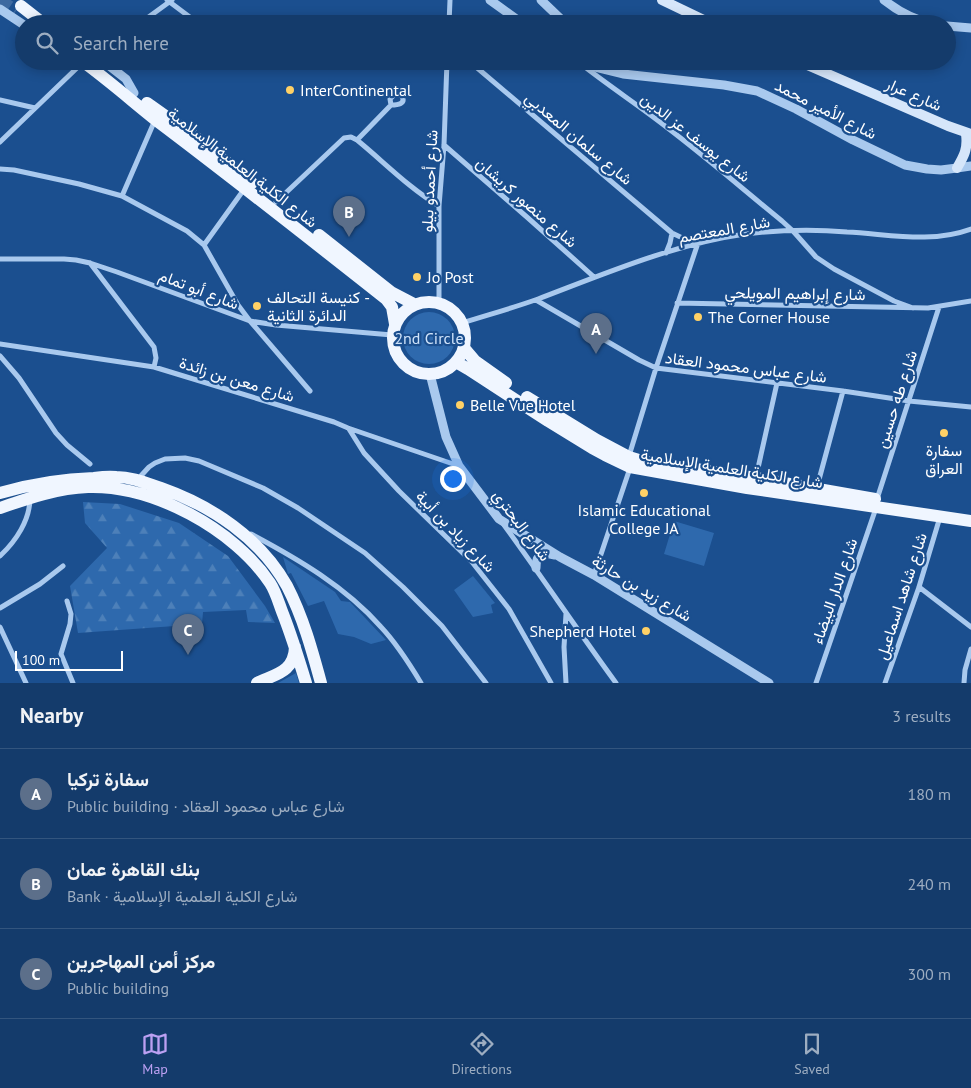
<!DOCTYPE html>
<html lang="en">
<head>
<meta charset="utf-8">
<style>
  body { margin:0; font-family:"PT Sans",Vazirmatn,sans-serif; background:#214673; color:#f1f3f6 }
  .scale { position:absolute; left:15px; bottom:12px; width:108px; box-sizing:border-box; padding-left:5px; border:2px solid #fff; border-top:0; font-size:14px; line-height:18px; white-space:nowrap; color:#fff; -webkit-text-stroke:4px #1b4f8f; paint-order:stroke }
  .you { position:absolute; left:452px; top:478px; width:18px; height:18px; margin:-12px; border:4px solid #fff; border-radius:50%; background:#1a73e8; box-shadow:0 0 0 8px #1a73e833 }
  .badge { display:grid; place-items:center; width:32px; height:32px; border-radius:50%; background:#bca0f2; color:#fff; font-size:16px; font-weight:700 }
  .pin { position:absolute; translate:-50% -41px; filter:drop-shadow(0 1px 2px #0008) }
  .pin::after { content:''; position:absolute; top:26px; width:18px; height:15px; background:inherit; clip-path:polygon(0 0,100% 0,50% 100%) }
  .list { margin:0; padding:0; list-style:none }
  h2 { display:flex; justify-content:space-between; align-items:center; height:65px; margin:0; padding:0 20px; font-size:21px }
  h2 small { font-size:16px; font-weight:400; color:#9dadc1 }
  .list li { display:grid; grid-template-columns:32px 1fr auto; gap:15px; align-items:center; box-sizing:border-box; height:90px; padding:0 20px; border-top:1px solid #33557e }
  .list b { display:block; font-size:19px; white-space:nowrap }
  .list p { margin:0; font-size:16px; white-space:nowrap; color:#9dadc1 }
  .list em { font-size:16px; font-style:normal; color:#9dadc1 }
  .icon { flex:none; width:28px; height:28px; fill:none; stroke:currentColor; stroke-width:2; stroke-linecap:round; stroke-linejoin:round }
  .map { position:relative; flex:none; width:971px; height:683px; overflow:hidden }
  .search { position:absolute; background:#143b6b; box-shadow:0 2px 12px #0003; left:15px; right:15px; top:15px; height:55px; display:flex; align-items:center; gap:12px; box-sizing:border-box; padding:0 18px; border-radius:28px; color:#9dadc1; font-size:19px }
  .sheet { height:335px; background:#143b6b }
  nav { display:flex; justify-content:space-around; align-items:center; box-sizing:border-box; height:70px; border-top:1px solid #33557e; background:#143b6b; font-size:14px; color:#9dadc1 }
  nav a { display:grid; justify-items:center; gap:2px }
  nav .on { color:#bca0f2 }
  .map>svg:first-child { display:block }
  .green { fill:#2e69ad }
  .forest { fill:url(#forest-firs) }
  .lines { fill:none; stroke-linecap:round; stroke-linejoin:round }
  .primary-tunnel { stroke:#3d69a0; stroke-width:12; stroke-dasharray:12 6; stroke-linecap:butt }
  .minor { stroke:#a9c9ee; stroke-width:5 }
  .tertiary { stroke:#a9c9ee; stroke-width:9 }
  .secondary { stroke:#d6e6fa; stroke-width:10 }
  .primary { stroke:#f0f6ff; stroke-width:12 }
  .poi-dot { fill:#ffd166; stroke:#1b4f8f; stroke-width:2 }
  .labels { text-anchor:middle; stroke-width:4.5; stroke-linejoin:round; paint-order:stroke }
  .poi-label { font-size:16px; fill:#fff; stroke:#1b4f8f; text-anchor:start }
  .street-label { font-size:16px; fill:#fff; stroke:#1b4f8f }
  .park-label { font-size:16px; fill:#cfe3fa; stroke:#1b4f8f }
</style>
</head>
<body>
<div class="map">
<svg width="971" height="683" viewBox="0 0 971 683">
  <defs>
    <pattern id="forest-firs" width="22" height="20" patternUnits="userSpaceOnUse" patternTransform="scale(1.25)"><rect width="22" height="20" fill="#2e69ad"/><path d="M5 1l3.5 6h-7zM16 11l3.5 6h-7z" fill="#4d80b9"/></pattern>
  </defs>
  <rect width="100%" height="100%" fill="#1b4f8f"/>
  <!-- green -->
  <path class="green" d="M403 338a26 26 0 1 1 52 0a26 26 0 1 1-52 0Z
    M674 521 714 533 704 566 664 554Z
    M283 557 335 592 341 601 350 602 386 640 371 644 354 637 338 634 324 601 308 606 291 573 288 574Z
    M473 576 495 603 491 605 493 613 473 617 454 590Z
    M296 673 299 683H278Z"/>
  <!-- forest -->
  <path class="forest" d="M83 502 120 504 179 523 228 556 265 606 275 623 248 622 246 610 203 612 202 624 78 633 70 586 107 548 85 523Z"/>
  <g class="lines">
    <!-- primary-tunnel -->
    <path class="primary-tunnel" d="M0 0 16 11"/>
    <!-- minor -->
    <path class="minor" d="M167 0 199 24
      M139 24 172 0
      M449 24 450 0
      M469 61 672 233 695 244
      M585 67C612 88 641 107 669 129 707 158 744 190 782 221L793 231 816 257 834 269 894 301 913 308
      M0 100 35 108
      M357 140 391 105C398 105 406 104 402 96L397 94 394 95 390 99 391 105
      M0 142 80 65
      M444 145 528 218 594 277
      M0 169 14 170 79 184 122 196 187 231 204 245 238 305 250 321 310 391
      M122 196 155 120
      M276 202 344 138 351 137 357 140C384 162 409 188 439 206
      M204 245 245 188
      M666 253 670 243 672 233
      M0 259H64L76 260 90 263 117 272 250 321 276 325 392 335
      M90 263 154 347 156 358 154 367
      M536 300 639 360 656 368 843 391 909 401 971 407
      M439 303V206L444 145 447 61
      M677 303 928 308 971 301
      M462 323C487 315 513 308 538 299 604 274 674 244 745 234 778 230 813 229 847 232 889 234 930 244 971 229
      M0 344 154 367 334 422 348 428 459 466
      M0 356 19 378 56 433 67 445 90 464
      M349 429 364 453 399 491 472 562 509 609 551 683
      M629 456 656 368 698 243
      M756 477 777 383
      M138 479 149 467 155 463 165 459 185 458 199 461 263 488 298 508 365 553 403 587 442 626 486 683
      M817 487 843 391
      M877 499 939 307
      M504 525C542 577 578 631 616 683
      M251 534C298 559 346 587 381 627 397 644 409 663 421 683
      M0 556C16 541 30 520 30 498
      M594 575 630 468
      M919 587 971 627
      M67 601 71 614 70 624 61 654 73 683
      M0 608 40 584 63 566
      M566 614 564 647 566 683
      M0 627 26 683
      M816 683 876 508
      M885 683 919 587 940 517
      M964 683 965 670 971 649"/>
    <!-- tertiary -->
    <path class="tertiary" d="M490 0 523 24
      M541 0 566 24
      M884 0C899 12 914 20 933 24
      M0 9 24 25
      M947 26 971 28
      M103 61 126 79 134 93
      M577 61 582 64 623 74 724 85 757 91 796 109 853 140 905 165 927 169 941 170 957 168 971 166
      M608 61 621 72
      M430 374 446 437 459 466 499 519 560 557 594 575 769 683
      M536 568C536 553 542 552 555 555"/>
    <!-- secondary -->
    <path class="secondary" d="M662 0 712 24
      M798 61 948 126 971 134
      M957 168C964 156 968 149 966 134"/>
    <!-- primary -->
    <path class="primary" d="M21 6 44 24
      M82 61C108 80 132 101 157 121 234 179 310 239 386 299L392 307 395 324
      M147 103 202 142 252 183
      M319 235 391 292 414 304
      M393 338a36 36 0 1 1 72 0a36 36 0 1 1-72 0Z
      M464 348 475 361 506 383
      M456 362 468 369 548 421 592 448 605 455 630 467 747 488 971 521
      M527 397 597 440 629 457 642 461 756 478 875 499
      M0 493C31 484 61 479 94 478 101 477 109 476 116 477 132 477 146 483 161 488 212 506 260 538 287 586 303 617 312 650 321 683
      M0 508C29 498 58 488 88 487 153 485 234 529 270 583 276 592 279 604 283 614 292 637 299 660 306 683
      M257 683C276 674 294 672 295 647"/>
  </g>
  <!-- markers -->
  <g class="poi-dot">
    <circle cx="290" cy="90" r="5"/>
    <circle cx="417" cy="277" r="5"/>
    <circle cx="257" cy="306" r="5"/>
    <circle cx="698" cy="317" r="5"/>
    <circle cx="460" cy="405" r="5"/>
    <circle cx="944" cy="433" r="5"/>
    <circle cx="644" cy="493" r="5"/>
    <circle cx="646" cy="631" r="5"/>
  </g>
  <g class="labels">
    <!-- poi labels -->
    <g class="poi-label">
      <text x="300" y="96">InterContinental</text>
      <text x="427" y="283">Jo Post</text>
      <text x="267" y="303">كنيسة التحالف -<tspan x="267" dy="18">الدائرة الثانية</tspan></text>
      <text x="708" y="323">The Corner House</text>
      <text x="470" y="411">Belle Vue Hotel</text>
      <text x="944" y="456" text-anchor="middle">سفارة<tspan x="944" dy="18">العراق</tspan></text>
      <text x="644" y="516" text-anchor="middle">Islamic Educational<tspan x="644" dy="18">College JA</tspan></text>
      <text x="636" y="637" text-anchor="end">Shepherd Hotel</text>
    </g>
    <!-- street labels -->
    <g class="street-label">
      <text transform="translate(914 94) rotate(24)" y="6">شارع عرار</text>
      <text transform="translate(826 109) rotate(27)" y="6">شارع الأمير محمد</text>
      <text transform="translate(696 137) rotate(38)" y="6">شارع يوسف عز الدين</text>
      <text transform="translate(579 138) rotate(40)" y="6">شارع سلمان المعدبي</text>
      <text transform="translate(243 167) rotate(38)" y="6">شارع الكلية العلمية الإسلامية</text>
      <text transform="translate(429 181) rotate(-87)" y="6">شارع أحمدو بيلو</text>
      <text transform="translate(527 202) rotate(41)" y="6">شارع منصور كريشان</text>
      <text transform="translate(724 229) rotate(-10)" y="6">شارع المعتصم</text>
      <text transform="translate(199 289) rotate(21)" y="6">شارع أبو تمام</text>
      <text transform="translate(795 293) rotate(1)" y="6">شارع إبراهيم المويلحي</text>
      <text transform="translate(746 367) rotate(7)" y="6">شارع عباس محمود العقاد</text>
      <text transform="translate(237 379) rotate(17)" y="6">شارع معن بن زائدة</text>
      <text transform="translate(896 399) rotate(-72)" y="6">شارع طه حسين</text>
      <text transform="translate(732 468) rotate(9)" y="6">شارع الكلية العلمية الإسلامية</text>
      <text transform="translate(522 525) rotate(53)" y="6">شارع البحتري</text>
      <text transform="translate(456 531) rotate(46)" y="6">شارع زياد بن أبية</text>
      <text transform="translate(642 588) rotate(31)" y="6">شارع زيد بن حارثة</text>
      <text transform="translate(834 591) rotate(-71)" y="6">شارع الدار البيضاء</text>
      <text transform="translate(901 596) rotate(-72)" y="6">شارع شاهد اسماعيل</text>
    </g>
    <!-- park labels -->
    <g class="park-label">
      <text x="429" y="344">2nd Circle</text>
    </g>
  </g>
</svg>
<div class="scale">100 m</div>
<div class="you"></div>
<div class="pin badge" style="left:596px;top:354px;background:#5c6f8a">A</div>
<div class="pin badge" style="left:349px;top:237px;background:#5c6f8a">B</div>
<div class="pin badge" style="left:188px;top:655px;background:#5c6f8a">C</div>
<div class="search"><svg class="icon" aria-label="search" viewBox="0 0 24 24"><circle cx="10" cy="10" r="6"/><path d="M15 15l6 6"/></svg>Search here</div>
</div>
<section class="sheet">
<h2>Nearby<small>3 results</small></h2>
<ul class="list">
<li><span class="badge" style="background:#5c6f8a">A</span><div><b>سفارة تركيا</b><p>Public building · شارع عباس محمود العقاد</p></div><em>180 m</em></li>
<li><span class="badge" style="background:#5c6f8a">B</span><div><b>بنك القاهرة عمان</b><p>Bank · شارع الكلية العلمية الإسلامية</p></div><em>240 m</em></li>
<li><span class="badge" style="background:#5c6f8a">C</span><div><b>مركز أمن المهاجرين</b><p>Public building</p></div><em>300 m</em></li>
</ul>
</section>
<nav>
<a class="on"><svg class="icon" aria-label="map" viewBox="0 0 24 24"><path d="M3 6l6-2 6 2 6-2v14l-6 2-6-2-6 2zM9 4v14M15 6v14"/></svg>Map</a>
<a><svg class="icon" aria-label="directions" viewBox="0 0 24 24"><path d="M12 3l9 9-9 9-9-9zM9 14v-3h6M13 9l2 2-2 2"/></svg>Directions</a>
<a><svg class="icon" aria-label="saved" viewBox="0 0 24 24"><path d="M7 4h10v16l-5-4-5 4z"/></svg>Saved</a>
</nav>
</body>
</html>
